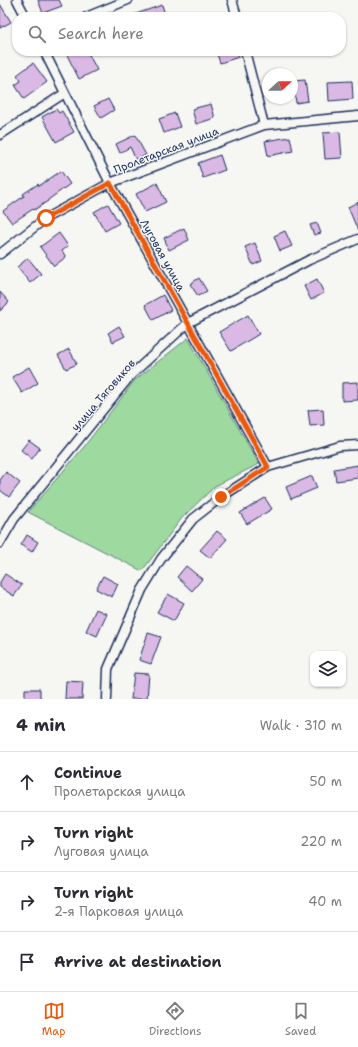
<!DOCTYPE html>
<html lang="en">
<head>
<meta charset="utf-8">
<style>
  body { margin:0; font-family:"Shantell Sans",sans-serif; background:#f7f7f7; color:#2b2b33 }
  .controls { position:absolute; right:12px; bottom:12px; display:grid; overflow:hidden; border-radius:8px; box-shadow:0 1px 3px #0004 }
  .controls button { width:36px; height:36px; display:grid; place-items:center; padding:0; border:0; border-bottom:1px solid #e1e1e2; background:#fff; color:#2b2b33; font:20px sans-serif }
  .compass { position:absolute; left:262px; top:68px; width:36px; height:36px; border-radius:50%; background:#fff; box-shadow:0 1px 3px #0004; rotate:69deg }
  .stop { position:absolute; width:12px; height:12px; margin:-9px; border:3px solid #ea580c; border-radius:50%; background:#fff }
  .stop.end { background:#ea580c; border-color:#fff; box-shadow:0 1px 4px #0008 }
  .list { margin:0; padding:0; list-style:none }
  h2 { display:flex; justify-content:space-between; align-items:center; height:52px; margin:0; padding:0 16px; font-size:17px }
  h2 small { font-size:13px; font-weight:400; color:#7c7c81 }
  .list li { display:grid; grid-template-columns:26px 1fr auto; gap:12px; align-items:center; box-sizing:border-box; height:60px; padding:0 16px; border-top:1px solid #e1e1e2 }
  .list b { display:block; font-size:15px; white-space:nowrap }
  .list p { margin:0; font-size:13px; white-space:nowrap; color:#7c7c81 }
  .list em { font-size:13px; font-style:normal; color:#7c7c81 }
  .icon { flex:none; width:22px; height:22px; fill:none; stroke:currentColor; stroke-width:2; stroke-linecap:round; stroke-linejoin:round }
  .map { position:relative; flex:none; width:358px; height:699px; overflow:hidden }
  .search { position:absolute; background:#fff; box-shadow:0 1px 3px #0004; left:12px; right:12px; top:12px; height:44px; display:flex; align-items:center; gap:10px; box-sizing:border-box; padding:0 14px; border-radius:16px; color:#7c7c81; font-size:15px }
  .sheet { height:292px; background:#fff }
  nav { display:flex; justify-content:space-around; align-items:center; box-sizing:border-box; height:56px; border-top:1px solid #e1e1e2; background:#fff; font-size:11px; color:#7c7c81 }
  nav a { display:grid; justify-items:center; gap:2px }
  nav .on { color:#ea580c }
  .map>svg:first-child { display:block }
  .green { fill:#9ed9a0; stroke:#5c847f }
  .building { fill:#dab9e4; stroke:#1b2f5e }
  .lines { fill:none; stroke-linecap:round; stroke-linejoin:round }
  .minor-casing { stroke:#1b2f5e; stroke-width:11 }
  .minor { stroke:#f6f6f2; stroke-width:8 }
  .route { stroke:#ea580c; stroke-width:5 }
  .labels { text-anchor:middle; stroke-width:3; stroke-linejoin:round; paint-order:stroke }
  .street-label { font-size:11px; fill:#1b2f5e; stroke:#f6f6f2 }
</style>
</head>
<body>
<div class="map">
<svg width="358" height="699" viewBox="0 0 358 699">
  <rect width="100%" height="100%" fill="#f6f6f2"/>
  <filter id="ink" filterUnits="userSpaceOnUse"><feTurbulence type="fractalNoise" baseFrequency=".025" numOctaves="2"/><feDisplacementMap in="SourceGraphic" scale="8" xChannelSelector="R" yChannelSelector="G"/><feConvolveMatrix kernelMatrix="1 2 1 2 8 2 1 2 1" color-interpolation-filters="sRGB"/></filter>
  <g filter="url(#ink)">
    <!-- green -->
    <path class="green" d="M188 338 259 464 215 486 182 518 142 571 28 512 83 448 135 380Z"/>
    <!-- building -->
    <path class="building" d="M38 0H59L62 6 43 13Z
      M0 4 11 22 0 28Z
      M162 5 166 17H130V16Z
      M65 51H87L97 70 79 79Z
      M216 51H237L239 57 220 63Z
      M33 63 47 82 24 99 15 85 21 81 17 75Z
      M305 80 308 101 296 103 293 81Z
      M352 81 353 99 329 101 328 82Z
      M108 99 114 110 101 118 94 106Z
      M211 104 215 118 196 124 192 109Z
      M56 109 59 113 62 111 74 132 56 142 42 117Z
      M175 113 180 127 164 133 159 119Z
      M340 132 342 158 325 159 323 133Z
      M135 135 146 155 136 160 130 147 120 153 116 144Z
      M290 137 293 151 268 156 265 141Z
      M220 155 225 170 203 178 198 163Z
      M61 171 70 184 48 200V201L34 210 33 209 12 223 3 211 24 196 23 194 38 184 39 186Z
      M157 183 166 202 145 212 136 194Z
      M358 202V231L348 207Z
      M108 204 119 223 105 231 94 212Z
      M317 223 321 233 314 235 310 225Z
      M184 228 189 240 169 250 164 238Z
      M285 231 292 246 280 251 274 236Z
      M59 233 68 246 62 251 66 257 54 266 40 247Z
      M255 243 262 261 253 265 245 247Z
      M28 258 41 274 30 283 17 267Z
      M199 278 207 291 198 296 190 284Z
      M317 279 324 293 311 300 304 286Z
      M0 292 9 302 0 311Z
      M163 295 171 310 153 320 145 305Z
      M248 315 259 334 231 351 219 332Z
      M119 326 125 336 113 342 108 333Z
      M69 349 77 364 66 369 58 355Z
      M29 367 38 383 22 393 12 377Z
      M358 382V400L342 401V383Z
      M323 409 324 425 310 426 308 410Z
      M29 440 40 448 32 459 21 450Z
      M358 465V478L336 481 334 469Z
      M6 472 20 483 9 497 0 490V480Z
      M312 476 317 488 291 499 286 487Z
      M265 498 272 509 247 524 240 513Z
      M217 531 227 539 210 558 200 550Z
      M27 535 38 542 32 552 21 545Z
      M186 566 202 579 192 591 177 577Z
      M5 574 22 585 14 596 0 587V582Z
      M103 576 118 584 112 597 96 589Z
      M168 594 184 603 174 621 157 612Z
      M96 609 107 614 97 636 86 631Z
      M148 633 161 637 151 664 139 660Z
      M134 673 149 674 147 699H131Z
      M66 681 83 682 82 699H65Z
      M25 689H40V699H25Z"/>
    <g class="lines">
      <defs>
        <path id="minor" d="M17 0 26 17
          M232 0 237 17
          M86 17 128 0
          M44 51 110 183 268 467
          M245 51 264 125
          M0 135 65 93
          M0 254 46 218 110 183 264 125 358 116
          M0 543 14 519 131 375 188 323 309 260 358 239
          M107 699 108 669 142 590 161 559 193 519 221 497 268 467 340 446 358 445"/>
      </defs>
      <!-- minor casing -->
      <use href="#minor" class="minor-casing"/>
      <!-- minor -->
      <use href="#minor" class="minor"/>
    </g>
  </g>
  <g class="lines" filter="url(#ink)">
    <!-- route -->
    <path class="route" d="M46 218 110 183 268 467 221 497"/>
  </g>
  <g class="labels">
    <!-- street labels -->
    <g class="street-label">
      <text transform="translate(166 150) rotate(-21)" y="4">Пролетарская улица</text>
      <text transform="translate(163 255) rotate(61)" y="4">Луговая улица</text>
      <text transform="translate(103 395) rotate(-49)" y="4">улица Тяговиков</text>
    </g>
  </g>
</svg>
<div class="controls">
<button><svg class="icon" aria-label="layers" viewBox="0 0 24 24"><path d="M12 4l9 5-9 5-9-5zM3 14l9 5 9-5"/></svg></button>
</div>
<svg class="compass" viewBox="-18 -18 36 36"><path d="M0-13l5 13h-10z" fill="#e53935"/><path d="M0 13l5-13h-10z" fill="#7c7c81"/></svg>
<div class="stop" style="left:46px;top:218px"></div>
<div class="stop end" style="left:221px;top:497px"></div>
<div class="search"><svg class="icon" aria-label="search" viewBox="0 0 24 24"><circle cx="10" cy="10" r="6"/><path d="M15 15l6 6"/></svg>Search here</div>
</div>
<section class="sheet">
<h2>4 min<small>Walk · 310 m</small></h2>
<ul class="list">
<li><svg class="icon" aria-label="ahead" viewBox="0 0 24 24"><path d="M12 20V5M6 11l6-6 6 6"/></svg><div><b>Continue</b><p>Пролетарская улица</p></div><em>50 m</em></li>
<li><svg class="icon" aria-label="right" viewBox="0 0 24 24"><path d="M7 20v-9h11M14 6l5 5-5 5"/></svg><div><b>Turn right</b><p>Луговая улица</p></div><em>220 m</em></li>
<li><svg class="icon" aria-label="right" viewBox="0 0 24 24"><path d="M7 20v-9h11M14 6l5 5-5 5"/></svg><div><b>Turn right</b><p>2-я Парковая улица</p></div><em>40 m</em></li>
<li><svg class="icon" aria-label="arrive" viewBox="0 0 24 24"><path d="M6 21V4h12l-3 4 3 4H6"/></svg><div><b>Arrive at destination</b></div></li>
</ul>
</section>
<nav>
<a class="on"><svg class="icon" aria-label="map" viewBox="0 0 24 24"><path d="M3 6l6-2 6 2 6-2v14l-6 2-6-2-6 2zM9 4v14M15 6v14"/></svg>Map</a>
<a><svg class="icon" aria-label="directions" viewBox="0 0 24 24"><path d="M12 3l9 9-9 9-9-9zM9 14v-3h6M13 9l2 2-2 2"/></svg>Directions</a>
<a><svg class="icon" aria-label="saved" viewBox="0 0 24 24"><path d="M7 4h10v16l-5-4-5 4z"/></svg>Saved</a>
</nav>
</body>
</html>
